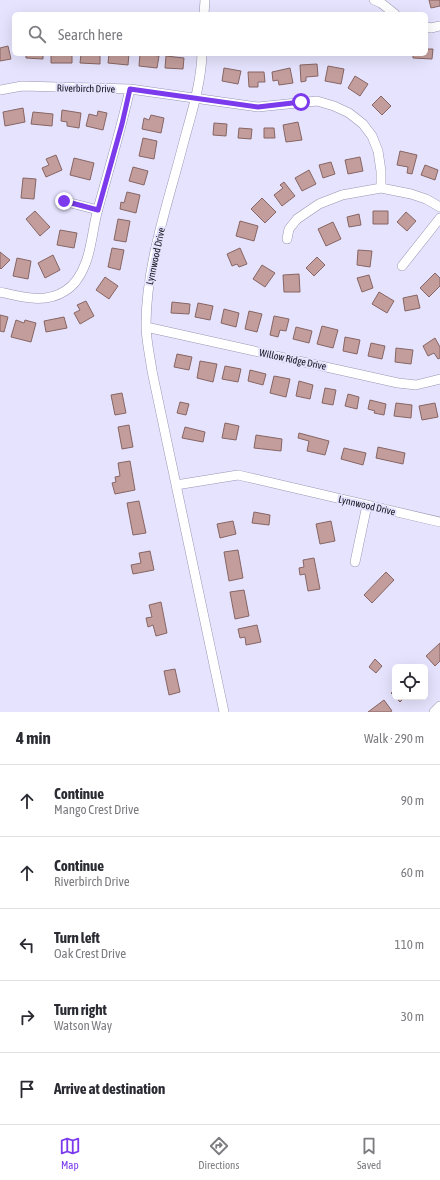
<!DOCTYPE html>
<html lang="en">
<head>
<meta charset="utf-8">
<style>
  body { margin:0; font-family:"Asap Condensed",sans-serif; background:#f7f7f7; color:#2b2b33 }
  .controls { position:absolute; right:12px; bottom:12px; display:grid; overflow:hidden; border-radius:6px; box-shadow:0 4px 16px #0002 }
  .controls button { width:36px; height:36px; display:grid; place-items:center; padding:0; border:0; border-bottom:1px solid #e1e1e2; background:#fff; color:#2b2b33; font:20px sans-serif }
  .stop { position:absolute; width:12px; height:12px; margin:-9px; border:3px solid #7c3aed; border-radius:50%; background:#fff }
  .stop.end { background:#7c3aed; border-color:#fff; box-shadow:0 1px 4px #0008 }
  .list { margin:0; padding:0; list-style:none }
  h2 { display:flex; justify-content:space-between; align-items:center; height:52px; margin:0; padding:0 16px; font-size:17px }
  h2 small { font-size:13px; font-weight:400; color:#7c7c81 }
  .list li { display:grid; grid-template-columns:26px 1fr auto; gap:12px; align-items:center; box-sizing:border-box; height:72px; padding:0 16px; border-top:1px solid #e1e1e2 }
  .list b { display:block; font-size:15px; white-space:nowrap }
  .list p { margin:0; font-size:13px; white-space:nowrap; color:#7c7c81 }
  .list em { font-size:13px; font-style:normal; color:#7c7c81 }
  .icon { flex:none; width:22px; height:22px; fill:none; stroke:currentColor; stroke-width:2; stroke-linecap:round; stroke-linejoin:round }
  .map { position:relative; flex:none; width:440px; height:712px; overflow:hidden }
  .search { position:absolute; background:#fff; box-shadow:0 4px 16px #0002; left:12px; right:12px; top:12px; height:44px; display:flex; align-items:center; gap:10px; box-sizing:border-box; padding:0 14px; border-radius:6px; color:#7c7c81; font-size:15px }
  .sheet { height:412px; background:#fff }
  nav { display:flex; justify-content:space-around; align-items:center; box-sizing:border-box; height:56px; border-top:1px solid #e1e1e2; background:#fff; font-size:11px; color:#7c7c81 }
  nav a { display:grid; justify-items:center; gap:2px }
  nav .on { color:#7c3aed }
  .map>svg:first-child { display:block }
  .building { fill:#c29d9b; stroke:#876564 }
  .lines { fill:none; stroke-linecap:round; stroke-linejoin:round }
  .minor-casing { stroke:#9995b3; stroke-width:10 }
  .minor { stroke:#fff; stroke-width:9 }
  .route { stroke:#7c3aed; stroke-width:5 }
  .labels { text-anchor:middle; stroke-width:4; stroke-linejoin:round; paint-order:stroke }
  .street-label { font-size:10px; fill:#11101a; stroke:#e5e3fd }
</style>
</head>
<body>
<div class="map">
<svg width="440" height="712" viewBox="0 0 440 712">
  <rect width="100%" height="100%" fill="#e5e3fd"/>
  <!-- building -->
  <path class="building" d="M429 0H440V6L431 8Z
    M8 46 11 59 0 61V48Z
    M426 49H433L432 59 413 58V54H426Z
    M26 54H43V59L26 58Z
    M51 54H72V63H51Z
    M81 54H100V64L80 63Z
    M109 54H129L128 65 108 63Z
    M140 54 159 56 157 68 139 66Z
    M166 56 184 58 183 69 165 68Z
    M317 64 318 76 306 77V81L301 82 300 65Z
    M328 66 344 69 341 84 325 81Z
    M224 68 241 71 238 84 222 81Z
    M290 68 293 83 279 85 278 80 273 81 272 72Z
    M248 72H264L265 82H258V87H249Z
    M355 76 368 84 360 96 348 88Z
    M381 96 391 106 382 115 372 105Z
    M23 108 25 122 5 126 3 112Z
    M62 110 81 113 79 128 67 126V122L61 121Z
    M98 111 107 113 103 130 86 126 89 114 97 116Z
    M33 112 53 114 52 126 31 124Z
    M151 115 164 118 161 133 142 129 144 118 149 120Z
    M298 122 302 140 286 142 283 125Z
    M214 123 227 124 226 136 213 135Z
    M239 128 252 129 251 139 238 138Z
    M264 128H274L275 138H264Z
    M143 138 157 141 154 159 139 156Z
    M400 151 417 155 412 174 407 173 408 167 397 165Z
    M56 155 62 170 46 177 42 168 49 165 46 159Z
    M360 157 363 171 348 174 345 160Z
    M74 158 94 163 90 180 70 175Z
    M331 162 335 174 323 178 319 165Z
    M425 165 438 170 435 180 421 175Z
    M133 167 148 171 144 185 129 181Z
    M309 170 316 184 302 191 295 178Z
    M23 178 36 179 34 199 21 198Z
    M284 182 295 196 282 206 274 195 283 188 280 185Z
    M127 192 140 195 136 213 120 209 121 202 124 203Z
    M262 198 276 212 265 223 251 209Z
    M35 211 50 227 40 236 26 219Z
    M373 211H388V224H373Z
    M406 212 416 221 407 231 397 222Z
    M359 214 361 225 349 227 347 217Z
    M118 219 130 221 126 242 114 240Z
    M240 221 258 226 254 241 236 236Z
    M333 222 341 239 326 246 318 229Z
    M60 230 77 233 74 248 57 245Z
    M112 248 124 250 120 270 108 267Z
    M240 248 247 264 239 267 237 264 232 266 227 254Z
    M358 250 372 251 370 267 357 265Z
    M0 252 10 260 1 269 0 268Z
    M53 255 60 270 45 278 38 263Z
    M317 257 325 265 314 276 306 268Z
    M17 258 31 261 28 279 13 276Z
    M262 265 275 273 265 287 253 279Z
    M435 273 440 278V286L429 297 420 288Z
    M299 274 300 292H284L283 275Z
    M369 275 373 288 362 292 357 278Z
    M105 277 118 286 109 299 96 290Z
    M379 292 394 301 387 313 372 304Z
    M417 295 420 308 405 311 403 298Z
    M86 301 94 316 80 324 74 313 80 310 77 305Z
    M172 302 190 304 189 314 171 313Z
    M198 303 213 306 210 320 195 317Z
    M224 309 239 313 236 327 221 323Z
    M249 311 262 314 257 332 245 329Z
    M0 315 8 317 4 332 0 331Z
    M274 316 289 319 286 331 280 330 278 337 270 335Z
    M64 317 67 328 46 332 44 321Z
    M16 320 24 323 25 320 36 323 31 342 11 337Z
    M322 326 338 330 333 348 317 344Z
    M296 327 312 331 309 343 293 339Z
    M345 337 360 340 357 354 343 351Z
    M435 338 440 347V358L438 359 434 353 428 356 423 346Z
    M371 343 385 346 382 359 368 356Z
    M396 348 413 350 411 364 395 362Z
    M177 354 192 357 189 370 174 367Z
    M200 361 217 364 213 382 197 378Z
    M225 366 241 369 238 382 222 379Z
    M250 370 266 374 263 385 248 381Z
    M274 376 290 379 286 397 270 393Z
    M299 381 313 385 310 399 296 396Z
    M325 388 336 390 333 405 322 403Z
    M122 393 126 413 115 415 111 395Z
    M348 394 359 397 357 409 345 406Z
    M370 400 386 404 384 415 374 413 375 411 368 409Z
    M180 402 189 404 186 415 177 413Z
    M396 403 412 405 411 418 394 416Z
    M435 403 438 417 422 420 419 406Z
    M225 423 239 426 236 440 222 438Z
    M129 425 133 447 122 449 118 427Z
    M185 427 205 432 203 442 182 438Z
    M299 433 329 441 325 455 307 451 309 441 298 438Z
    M256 435 282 439 281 451 254 448Z
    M378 447 405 453 403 464 376 458Z
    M344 448 366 453 363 465 341 459Z
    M130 461 135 490 115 494 112 483 116 482 115 477 120 476 118 463Z
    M139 501 146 533 133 535 127 503Z
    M254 512 270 515 269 525 252 523Z
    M233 521 236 534 220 538 217 524Z
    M331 521 335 541 320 544 316 524Z
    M238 550 243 578 229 581 224 552Z
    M150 551 154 570 133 574 131 565 141 563 139 553Z
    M314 558 320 589 308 591 305 574 300 575 299 568 304 567 303 560Z
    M386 572 394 580 372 603 364 595Z
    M244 590 249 616 235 619 230 592Z
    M161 602 167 633 156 636 153 625 148 627 146 618 152 617 149 605Z
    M257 625 261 642 246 645 245 637 240 638 238 629Z
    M440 643V661L435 666 426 656Z
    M375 659 382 666 376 673 369 667Z
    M175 669 180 692 169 695 164 671Z
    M395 690V697H405L400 702 391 693Z
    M384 700 392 711 390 712H368Z"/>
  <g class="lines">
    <defs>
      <path id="minor" d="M374 0 381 3 395 14
        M204 14 205 0
        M426 27 431 28 440 26
        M202 54C201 83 192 112 184 141 169 200 146 264 146 325 146 340 150 356 152 371L224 712
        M0 90 22 86 130 89 258 107 317 101 334 106 349 113 363 124 372 136 378 151 381 171V188
        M63 201 98 210
        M287 239 289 229 297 219 319 204 342 195 381 188 411 194 426 199 440 207
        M402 266 440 218
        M0 292C21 297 45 304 65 291 75 285 82 273 86 262 92 246 93 226 98 209 109 169 121 129 130 89
        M146 327 398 383 416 385 440 379
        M176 485 238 475 440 522
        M355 562 367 505
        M434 712 440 706"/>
    </defs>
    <!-- minor casing -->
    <use href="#minor" class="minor-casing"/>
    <!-- minor -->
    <use href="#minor" class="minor"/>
  </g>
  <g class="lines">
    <!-- route -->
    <path class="route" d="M64 201 98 210 122 124 130 89 258 107 301 102"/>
  </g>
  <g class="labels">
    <!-- street labels -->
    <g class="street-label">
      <text transform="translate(86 88) rotate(1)" y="4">Riverbirch Drive</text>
      <text transform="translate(155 256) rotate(-78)" y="4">Lynnwood Drive</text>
      <text transform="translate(293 359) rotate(12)" y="4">Willow Ridge Drive</text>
      <text transform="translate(367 505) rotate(13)" y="4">Lynnwood Drive</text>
    </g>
  </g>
</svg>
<div class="controls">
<button><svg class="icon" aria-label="locate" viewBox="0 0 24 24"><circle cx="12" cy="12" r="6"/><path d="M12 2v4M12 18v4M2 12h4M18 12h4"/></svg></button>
</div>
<div class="stop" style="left:301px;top:102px"></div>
<div class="stop end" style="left:64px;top:201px"></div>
<div class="search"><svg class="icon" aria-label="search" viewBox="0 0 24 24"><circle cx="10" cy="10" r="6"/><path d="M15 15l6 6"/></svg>Search here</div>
</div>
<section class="sheet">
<h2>4 min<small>Walk · 290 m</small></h2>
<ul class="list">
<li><svg class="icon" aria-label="ahead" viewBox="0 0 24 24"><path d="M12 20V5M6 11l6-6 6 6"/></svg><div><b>Continue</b><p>Mango Crest Drive</p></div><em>90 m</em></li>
<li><svg class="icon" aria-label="ahead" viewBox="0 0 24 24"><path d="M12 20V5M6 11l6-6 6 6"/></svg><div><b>Continue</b><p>Riverbirch Drive</p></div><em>60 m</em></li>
<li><svg class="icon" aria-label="left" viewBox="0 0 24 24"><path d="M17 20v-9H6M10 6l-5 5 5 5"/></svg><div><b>Turn left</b><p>Oak Crest Drive</p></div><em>110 m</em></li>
<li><svg class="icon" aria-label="right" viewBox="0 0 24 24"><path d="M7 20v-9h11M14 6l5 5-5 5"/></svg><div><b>Turn right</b><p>Watson Way</p></div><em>30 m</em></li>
<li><svg class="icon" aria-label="arrive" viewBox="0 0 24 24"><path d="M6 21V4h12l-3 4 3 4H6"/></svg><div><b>Arrive at destination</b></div></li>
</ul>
</section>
<nav>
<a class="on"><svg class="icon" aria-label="map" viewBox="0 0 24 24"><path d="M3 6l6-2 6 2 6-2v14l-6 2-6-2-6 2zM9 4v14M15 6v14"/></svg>Map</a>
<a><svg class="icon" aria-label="directions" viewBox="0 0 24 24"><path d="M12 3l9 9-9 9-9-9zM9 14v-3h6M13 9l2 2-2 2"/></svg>Directions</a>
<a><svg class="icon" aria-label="saved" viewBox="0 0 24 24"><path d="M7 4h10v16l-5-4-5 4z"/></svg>Saved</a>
</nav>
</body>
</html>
